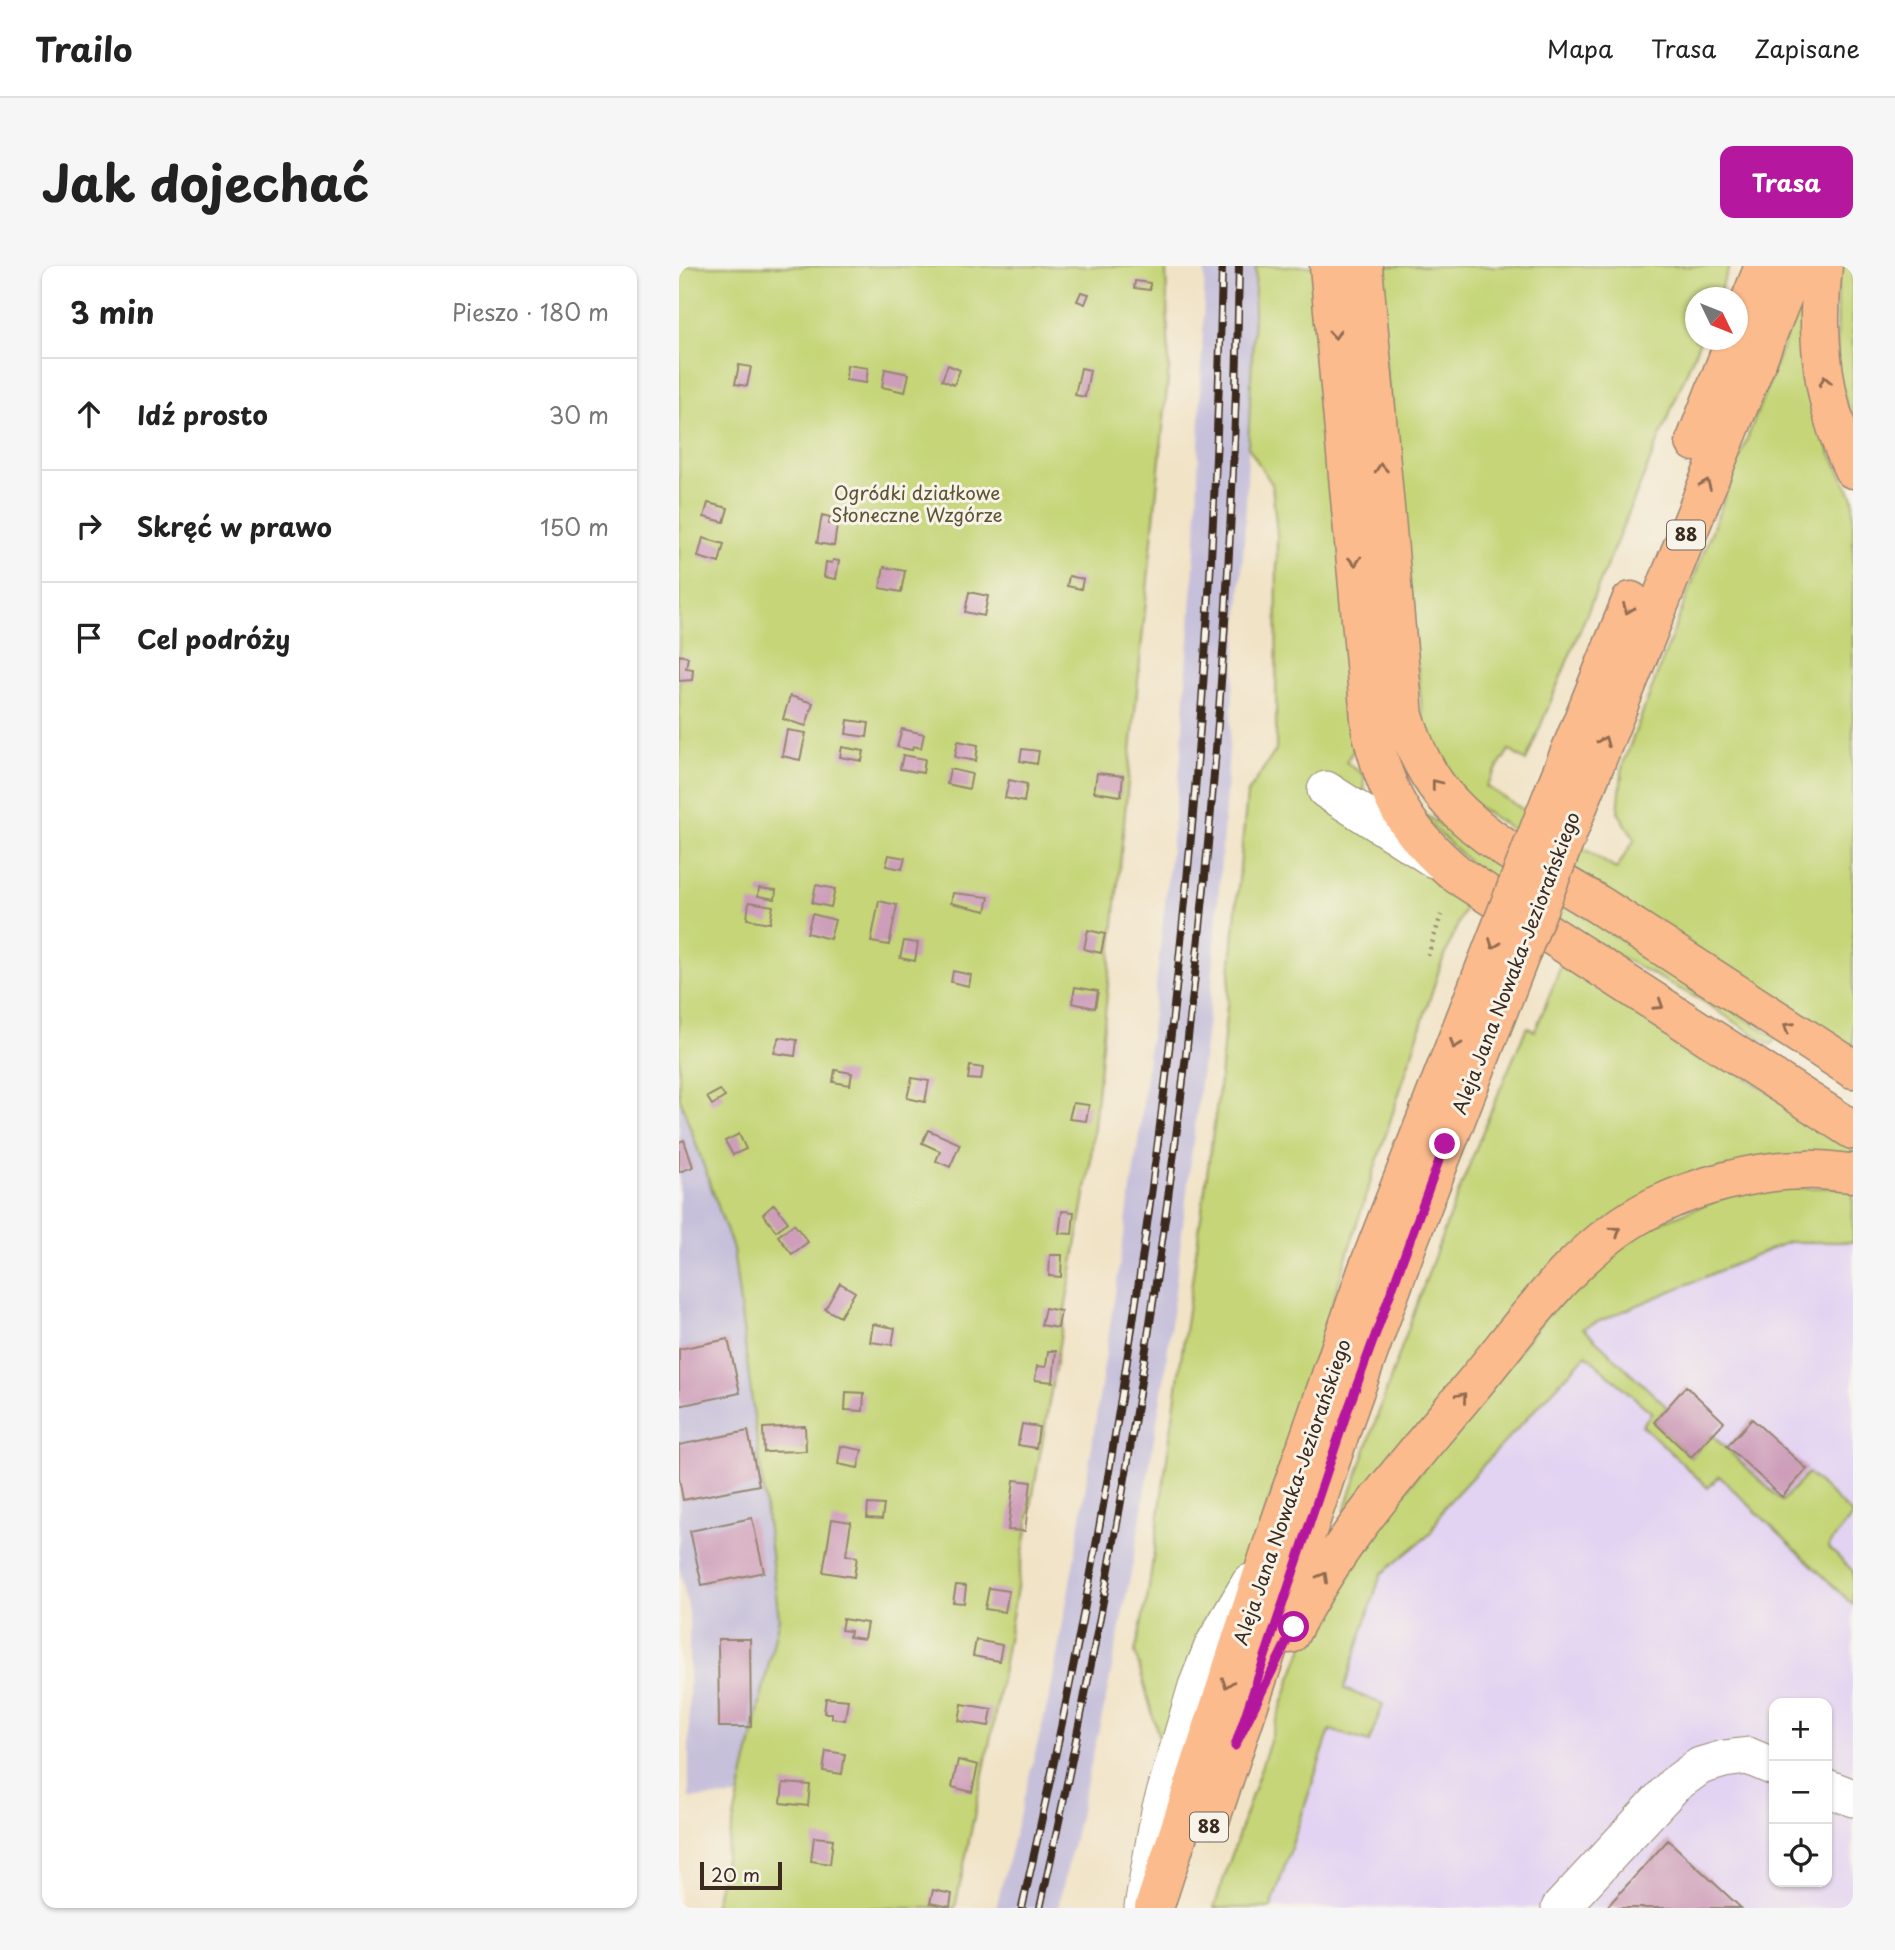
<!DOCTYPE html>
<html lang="pl">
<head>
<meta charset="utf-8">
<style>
  body { margin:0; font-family:"Playpen Sans",sans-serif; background:#f6f6f6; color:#222 }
  .controls { position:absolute; right:21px; bottom:21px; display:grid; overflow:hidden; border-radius:14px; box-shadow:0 2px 5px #0004 }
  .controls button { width:63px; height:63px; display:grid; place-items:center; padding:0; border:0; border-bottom:2px solid #e0e0e0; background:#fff; color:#222; font:35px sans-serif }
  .compass { position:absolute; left:1006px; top:21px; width:63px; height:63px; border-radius:50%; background:#fff; box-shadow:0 2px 5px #0004; rotate:133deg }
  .scale { position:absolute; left:21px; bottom:18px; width:82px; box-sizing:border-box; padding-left:7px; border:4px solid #3b2a1e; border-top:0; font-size:19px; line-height:24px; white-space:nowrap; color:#3b2a1e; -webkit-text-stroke:5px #f7f3e8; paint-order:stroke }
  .stop { position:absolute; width:21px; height:21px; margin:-16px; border:5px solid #b5179e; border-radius:50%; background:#fff }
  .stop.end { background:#b5179e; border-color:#fff; box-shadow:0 2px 7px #0008 }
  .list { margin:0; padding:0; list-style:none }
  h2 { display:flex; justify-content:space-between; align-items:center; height:91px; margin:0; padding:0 28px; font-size:30px }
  h2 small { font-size:23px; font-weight:400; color:#767676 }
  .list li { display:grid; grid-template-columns:46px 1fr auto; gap:21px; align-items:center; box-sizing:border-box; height:112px; padding:0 28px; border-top:2px solid #e0e0e0 }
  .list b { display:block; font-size:26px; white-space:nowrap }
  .list em { font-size:23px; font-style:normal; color:#767676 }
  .icon { flex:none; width:38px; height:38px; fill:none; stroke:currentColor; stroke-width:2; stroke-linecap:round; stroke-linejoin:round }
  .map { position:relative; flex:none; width:1174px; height:1642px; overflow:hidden; border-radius:14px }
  header { display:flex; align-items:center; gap:42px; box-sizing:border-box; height:98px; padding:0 35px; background:#fff; border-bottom:2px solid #e0e0e0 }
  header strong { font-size:33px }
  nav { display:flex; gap:38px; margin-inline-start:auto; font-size:24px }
  .intro { display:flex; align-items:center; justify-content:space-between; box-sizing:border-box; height:168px; padding:0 42px }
  h1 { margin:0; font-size:49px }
  .button { padding:18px 32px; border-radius:14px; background:#b5179e; color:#fff; font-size:24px; font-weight:700 }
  main { display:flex; gap:42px; padding:0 42px }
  aside { flex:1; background:#fff; border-radius:14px; box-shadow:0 2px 5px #0004 }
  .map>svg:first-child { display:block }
  .built { fill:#e3d3f2; fill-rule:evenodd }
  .industrial { fill:#c6c0da }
  .green { fill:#c5d577; stroke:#80804a; stroke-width:2 }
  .building { fill:#cd9db9 }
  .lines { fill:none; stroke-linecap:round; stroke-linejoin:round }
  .minor-casing { stroke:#968672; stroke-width:39 }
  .major-casing { stroke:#968672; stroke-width:41 }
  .path { stroke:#968672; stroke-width:4.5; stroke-dasharray:2 5; stroke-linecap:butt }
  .minor { stroke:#fff; stroke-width:37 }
  .major { stroke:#fbbb8d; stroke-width:38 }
  .rail-casing { stroke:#3b2a1e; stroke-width:8 }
  .rail { stroke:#f7f3e8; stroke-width:5; stroke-dasharray:16; stroke-linecap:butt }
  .major-bridge-casing { stroke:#968672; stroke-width:41; stroke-linecap:butt }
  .major-bridge { stroke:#fbbb8d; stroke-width:38 }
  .oneway { stroke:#916b50 }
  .route { stroke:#b5179e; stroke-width:9 }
  .labels { text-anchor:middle; stroke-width:6; stroke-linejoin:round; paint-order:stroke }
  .shield { fill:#f7f3e8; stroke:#73665b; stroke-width:2 }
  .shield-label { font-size:18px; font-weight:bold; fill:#3b2a1e }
  .park-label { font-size:19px; fill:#5e5534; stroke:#f7f3e8 }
  .street-label { font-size:19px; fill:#3b2a1e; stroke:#f7f3e8 }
</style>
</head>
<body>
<header>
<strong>Trailo</strong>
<nav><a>Mapa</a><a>Trasa</a><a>Zapisane</a></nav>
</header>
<div class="intro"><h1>Jak dojechać</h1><a class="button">Trasa</a></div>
<main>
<aside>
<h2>3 min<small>Pieszo · 180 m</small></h2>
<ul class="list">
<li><svg class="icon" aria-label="ahead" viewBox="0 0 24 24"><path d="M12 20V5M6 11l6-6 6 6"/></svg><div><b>Idź prosto</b></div><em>30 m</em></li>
<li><svg class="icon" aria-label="right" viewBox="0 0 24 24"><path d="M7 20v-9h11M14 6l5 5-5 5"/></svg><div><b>Skręć w prawo</b></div><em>150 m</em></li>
<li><svg class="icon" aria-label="arrive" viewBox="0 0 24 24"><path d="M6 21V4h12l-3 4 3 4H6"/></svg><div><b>Cel podróży</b></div></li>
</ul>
</aside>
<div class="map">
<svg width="1174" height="1642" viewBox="0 0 1174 1642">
  <rect width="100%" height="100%" fill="#f7f3e8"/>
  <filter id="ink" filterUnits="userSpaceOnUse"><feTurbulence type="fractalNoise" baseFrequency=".0143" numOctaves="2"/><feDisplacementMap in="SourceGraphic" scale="14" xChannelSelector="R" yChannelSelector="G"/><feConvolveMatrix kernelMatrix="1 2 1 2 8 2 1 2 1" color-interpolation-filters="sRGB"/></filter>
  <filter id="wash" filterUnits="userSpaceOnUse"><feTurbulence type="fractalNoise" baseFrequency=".00686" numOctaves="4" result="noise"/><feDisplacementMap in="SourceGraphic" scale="28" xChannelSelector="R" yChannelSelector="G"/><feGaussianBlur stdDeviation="1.57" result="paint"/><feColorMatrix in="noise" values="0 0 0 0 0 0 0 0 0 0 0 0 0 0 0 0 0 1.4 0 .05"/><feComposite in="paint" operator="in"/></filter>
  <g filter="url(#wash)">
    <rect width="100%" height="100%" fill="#f1e3c6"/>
    <!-- built -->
    <path class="built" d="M1109 976H1174V1305L1149 1281 1174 1249 1130 1207 1103 1235 1034 1169 1012 1191 975 1156 988 1140 904 1062Z
      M907 1089 973 1147 963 1160 1029 1221 1040 1210 1174 1339V1642H592L652 1463 690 1475 704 1438 664 1423 702 1308 751 1268 766 1240ZM1095 1437H1148V1616H1095Z"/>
    <!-- industrial -->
    <path class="industrial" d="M526 0H577L566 261 533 720 485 1114 455 1291 426 1437 379 1642H317L372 1424 398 1277 461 864 502 491 517 270Z
      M0 830 54 983 100 1352 59 1531 10 1532V1346L0 1299Z"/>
    <!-- green -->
    <path class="green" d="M0 0H487L490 102 411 900 314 1460 276 1642H35L100 1352 54 983 0 830Z
      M577 0H638L682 472 667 496 685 509 686 532 789 634 761 701 673 973 617 1157 574 1283 529 1354 483 1483 456 1386 469 1328 540 823 568 528 597 484 598 268 593 218 569 181Z
      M696 0H1051L1038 31 1016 32V74H1021L847 495 830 484 807 520 937 603 956 573 939 546 944 498 1124 26 1150 184 1174 231V787L790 535 746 473Z
      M1159 0H1174V163L1158 103Z
      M732 540 1097 772 1092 779 1020 733 928 684 796 602Z
      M884 695 1174 880V895L1006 915 667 1247 666 1244C722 1081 778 918 848 761L856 765Z
      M1174 921V976H1109L904 1062 988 1141 975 1156 1012 1191 1033 1169 1103 1235 1129 1207 1174 1249 1149 1281 1174 1305V1339L1040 1210 1029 1222 963 1159 973 1147 907 1089 766 1240 751 1268 702 1308 665 1423 704 1438 690 1476 651 1464 592 1642H535L611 1415 629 1368 659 1308 874 1042 962 964 1065 923Z"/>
    <g id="blocks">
      <!-- building -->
      <path class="building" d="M456 15 471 17V24L455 22Z
        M402 26 410 28 406 38 398 35Z
        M60 99 72 101 68 120 56 118Z
        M168 99 189 102 187 117 167 114Z
        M269 99 281 104 275 119 263 114Z
        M402 102 411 104 406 131 396 129Z
        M206 103 230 108 226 126 203 121Z
        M29 237 49 242 45 256 25 251Z
        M143 249 151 251 150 258 158 259 155 280 138 277Z
        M24 272 45 278 40 297 19 291Z
        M154 294 160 295 157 313 145 311 147 296 153 297Z
        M205 301 226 305 222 326 201 322Z
        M390 310 404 313 402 323 388 320Z
        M290 326 309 330 305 350 286 346Z
        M0 389 9 391 7 402 14 403 13 414 0 415Z
        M111 430 134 437 127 460 104 453Z
        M169 454 190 457 188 471 167 468Z
        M223 463 245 468 242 482 234 480 233 484 218 481Z
        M108 464 127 467 121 494 103 490Z
        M279 475 299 479 297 495 276 491Z
        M163 481 185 485 183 495 161 491Z
        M343 483 360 485 358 498 341 495Z
        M224 489 246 493 244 507 221 503Z
        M271 503 293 508 290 523 268 518Z
        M418 507 444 510 442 530 415 526Z
        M330 514 348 518 345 536 326 532Z
        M210 589 226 592 223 603 207 600Z
        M137 619 156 623 152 641 133 637Z
        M80 622 97 624 96 633 79 630Z
        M274 627 310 631 307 645 272 637Z
        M200 635 218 639 210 679 192 676Z
        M70 636 94 640 91 657 68 653Z
        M133 648 156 654 151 673 128 667Z
        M409 664 426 668 422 687 405 683Z
        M225 675 239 677 236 695 221 692Z
        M274 705 292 709 290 720 272 716Z
        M396 721 419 725 416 742 393 737Z
        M100 771 118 774 116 790 95 787Z
        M291 800 304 802 302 814 289 813Z
        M156 804 173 807 171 819 154 816Z
        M233 812 250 815 246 836 228 832Z
        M41 824 46 831 33 839 28 831Z
        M394 837 410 839 407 855 390 853Z
        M249 864 281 878 271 901 257 895 261 885 243 877Z
        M60 868 67 883 54 889 46 875Z
        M5 874 14 901 0 906V876Z
        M95 938 109 956 97 965 84 948Z
        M383 945 395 946 393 968 380 967Z
        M115 958 129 976 113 988 99 970Z
        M371 989H383L382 1011 370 1010Z
        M161 1017 176 1026 161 1051 146 1043Z
        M366 1042 382 1045 379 1062 362 1059Z
        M194 1058 216 1062 213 1079 191 1076Z
        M49 1073 61 1127 0 1140V1083Z
        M369 1085H377L374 1116 356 1114 358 1100 367 1101Z
        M1007 1120 1045 1156 1012 1191 975 1156Z
        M167 1126 185 1127 184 1145 166 1144Z
        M1073 1153 1128 1203 1103 1231 1048 1180Z
        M343 1158 360 1161 357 1182 339 1179Z
        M126 1160 127 1185 85 1186 84 1162Z
        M69 1165 80 1219 4 1234 0 1212V1179Z
        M162 1180 183 1184 179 1202 159 1198Z
        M335 1214 352 1216 346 1265 329 1264Z
        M189 1238 205 1239 203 1253 188 1252Z
        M73 1252 85 1306 23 1319 11 1265Z
        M153 1253 172 1256 167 1289 178 1291 175 1311 144 1306Z
        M277 1319 287 1320 285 1337 274 1336Z
        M310 1322 330 1325 326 1346 306 1343Z
        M164 1353 188 1357 185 1373 170 1371 171 1365 162 1364Z
        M39 1373H71L72 1461H40Z
        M297 1374 323 1379 320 1395 294 1390Z
        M147 1432 169 1434 166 1454 153 1452V1447H145Z
        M283 1438 313 1443 310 1460 280 1455Z
        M147 1485 166 1488 163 1508 144 1505Z
        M279 1494 299 1499 293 1526 273 1521Z
        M104 1517 131 1519 129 1540 102 1537Z
        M135 1571 154 1573 151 1598 132 1595Z
        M989 1574 1062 1642H927Z
        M254 1624 273 1628 271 1641 251 1637Z"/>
    </g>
  </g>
  <g filter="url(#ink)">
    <use href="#blocks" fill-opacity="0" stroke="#968672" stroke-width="2"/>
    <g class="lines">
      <defs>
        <path id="minor" d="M647 524 755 593
          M1148 1522 1174 1532
          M464 1641 481 1545 518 1420 534 1380 571 1317
          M881 1642 995 1519 1021 1500 1045 1493 1069 1490 1095 1501"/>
        <path id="major" d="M650 0 692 464C707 529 727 566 779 609L1174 864
          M684 0 725 450C735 482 748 512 772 537 813 581 870 608 920 639 1005 693 1089 749 1174 803
          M1144 0C1136 68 1143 140 1174 203
          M1058 68 1085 0
          M1016 176 1056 74
          M876 523 952 335
          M900 538 1116 0
          M611 1368C658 1275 727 1199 793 1120 847 1055 899 977 977 940 1020 919 1079 904 1126 904 1142 903 1158 906 1174 907
          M532 1552 667 1149 730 974 825 730
          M475 1642 593 1280 688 1005 801 715"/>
      </defs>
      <!-- minor casing -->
      <use href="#minor" class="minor-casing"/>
      <!-- major casing -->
      <use href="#major" class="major-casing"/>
      <!-- path -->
      <path class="path" d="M749 690 762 649"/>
      <!-- minor -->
      <use href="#minor" class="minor"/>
      <!-- major -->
      <use href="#major" class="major"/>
      <defs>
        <path id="rail" d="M343 1642C466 1104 532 552 543 0
          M361 1642C482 1103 551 552 560 0"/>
      </defs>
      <!-- rail casing -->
      <use href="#rail" class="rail-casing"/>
      <!-- rail -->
      <use href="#rail" class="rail"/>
      <defs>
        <path id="major-bridge" d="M801 715 876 523
          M825 730 900 538"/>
      </defs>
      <!-- major-bridge casing -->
      <use href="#major-bridge" class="major-bridge-casing"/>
      <!-- major-bridge -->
      <use href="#major-bridge" class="major-bridge"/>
    </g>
    <!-- one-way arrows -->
    <defs><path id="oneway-chevron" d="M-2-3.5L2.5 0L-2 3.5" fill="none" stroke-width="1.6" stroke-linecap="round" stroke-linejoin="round" transform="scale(1.75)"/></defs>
    <g class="oneway">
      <use href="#oneway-chevron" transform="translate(656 68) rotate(85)"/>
      <use href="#oneway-chevron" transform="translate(1146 115) rotate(-102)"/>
      <use href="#oneway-chevron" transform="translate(702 202) rotate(-95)"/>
      <use href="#oneway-chevron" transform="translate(1027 218) rotate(-68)"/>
      <use href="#oneway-chevron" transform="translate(676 295) rotate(85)"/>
      <use href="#oneway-chevron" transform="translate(949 343) rotate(112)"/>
      <use href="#oneway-chevron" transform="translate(925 475) rotate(-68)"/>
      <use href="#oneway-chevron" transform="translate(757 518) rotate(-128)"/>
      <use href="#oneway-chevron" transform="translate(815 678) rotate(111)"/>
      <use href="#oneway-chevron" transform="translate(980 739) rotate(33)"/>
      <use href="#oneway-chevron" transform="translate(1109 761) rotate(-147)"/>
      <use href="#oneway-chevron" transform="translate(776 778) rotate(111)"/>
      <use href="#oneway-chevron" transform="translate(937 965) rotate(-36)"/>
      <use href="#oneway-chevron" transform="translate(783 1131) rotate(-50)"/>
      <use href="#oneway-chevron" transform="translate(644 1311) rotate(-60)"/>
      <use href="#oneway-chevron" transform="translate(548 1417) rotate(108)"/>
    </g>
  </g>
  <g class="lines" filter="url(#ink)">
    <!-- route -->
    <path class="route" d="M615 1361 556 1480 667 1149 766 878"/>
  </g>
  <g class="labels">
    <!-- shield labels -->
    <g class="shield">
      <rect x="988" y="254.5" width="38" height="29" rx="5"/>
      <rect x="511" y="1546.5" width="38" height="29" rx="5"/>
    </g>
    <g class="shield-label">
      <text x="1007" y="275">88</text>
      <text x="530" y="1567">88</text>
    </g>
    <!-- park labels -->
    <g class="park-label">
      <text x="238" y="234">Ogródki działkowe<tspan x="238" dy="22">Słoneczne Wzgórze</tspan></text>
    </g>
    <!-- street labels -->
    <g class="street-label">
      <text transform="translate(837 697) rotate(-69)" y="7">Aleja Jana Nowaka-Jeziorańskiego</text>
      <text transform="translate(613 1226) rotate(-71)" y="7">Aleja Jana Nowaka-Jeziorańskiego</text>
    </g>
  </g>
</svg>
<div class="controls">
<button>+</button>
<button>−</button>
<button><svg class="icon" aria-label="locate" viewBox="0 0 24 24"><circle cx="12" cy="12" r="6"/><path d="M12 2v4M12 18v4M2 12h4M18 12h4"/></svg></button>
</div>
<svg class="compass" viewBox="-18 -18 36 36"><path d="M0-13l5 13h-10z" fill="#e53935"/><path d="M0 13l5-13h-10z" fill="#767676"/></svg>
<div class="scale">20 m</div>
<div class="stop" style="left:615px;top:1361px"></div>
<div class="stop end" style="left:766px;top:878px"></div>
</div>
</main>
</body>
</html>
